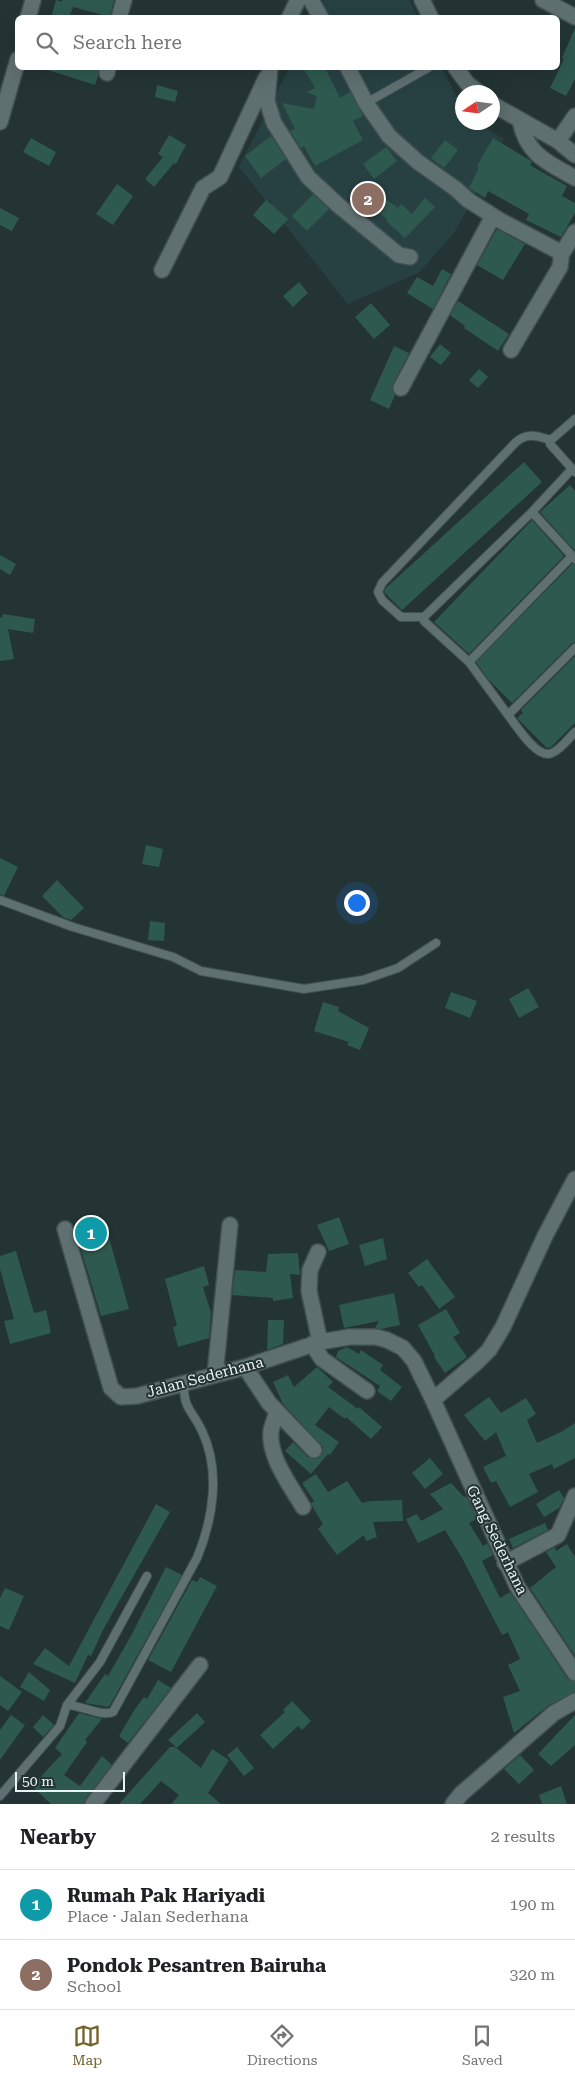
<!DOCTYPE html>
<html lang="en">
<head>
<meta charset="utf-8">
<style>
  body { margin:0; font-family:"Roboto Serif",serif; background:#f6f6f6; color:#202124 }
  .compass { position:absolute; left:455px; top:85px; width:45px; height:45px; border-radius:50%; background:#fff; box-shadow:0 5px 20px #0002; rotate:257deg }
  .scale { position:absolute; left:15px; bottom:12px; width:110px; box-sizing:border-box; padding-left:5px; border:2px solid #e9f3f3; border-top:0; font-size:14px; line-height:18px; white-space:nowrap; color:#e9f3f3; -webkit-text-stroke:4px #243434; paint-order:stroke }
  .you { position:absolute; left:356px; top:902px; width:18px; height:18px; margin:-12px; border:4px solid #fff; border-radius:50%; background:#1a73e8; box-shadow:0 0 0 8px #1a73e833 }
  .badge { display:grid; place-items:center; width:32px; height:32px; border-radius:50%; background:#73632b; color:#fff; font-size:16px; font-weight:700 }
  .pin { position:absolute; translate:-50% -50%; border:2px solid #fff; box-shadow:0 1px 5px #0006 }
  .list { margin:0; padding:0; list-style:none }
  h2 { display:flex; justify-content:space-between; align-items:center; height:65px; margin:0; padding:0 20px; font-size:21px }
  h2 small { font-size:16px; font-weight:400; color:#757577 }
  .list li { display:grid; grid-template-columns:32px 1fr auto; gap:15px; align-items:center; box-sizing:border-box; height:70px; padding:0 20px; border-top:1px solid #e0e0e0 }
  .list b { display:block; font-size:19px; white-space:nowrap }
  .list p { margin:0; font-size:16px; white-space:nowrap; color:#757577 }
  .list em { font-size:16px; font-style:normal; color:#757577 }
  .icon { flex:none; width:28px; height:28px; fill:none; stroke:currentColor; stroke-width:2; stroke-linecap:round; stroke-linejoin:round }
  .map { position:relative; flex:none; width:575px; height:1804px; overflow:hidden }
  .search { position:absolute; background:#fff; box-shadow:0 5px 20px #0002; left:15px; right:15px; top:15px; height:55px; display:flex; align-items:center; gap:12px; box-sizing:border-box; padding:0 18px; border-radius:8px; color:#757577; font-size:19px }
  .sheet { height:205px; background:#fff }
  nav { display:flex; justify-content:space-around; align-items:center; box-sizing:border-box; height:70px; border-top:1px solid #e0e0e0; background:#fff; font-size:14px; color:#757577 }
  nav a { display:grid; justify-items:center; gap:2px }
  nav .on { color:#73632b }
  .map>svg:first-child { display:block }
  .built { fill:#274142 }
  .building { fill:#2e594f }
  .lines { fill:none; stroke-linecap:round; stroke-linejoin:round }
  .service-casing { stroke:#414f50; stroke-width:10 }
  .minor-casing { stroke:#414f50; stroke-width:18 }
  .service { stroke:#5f7071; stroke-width:8 }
  .minor { stroke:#5f7071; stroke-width:15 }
  .labels { text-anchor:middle; stroke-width:4; stroke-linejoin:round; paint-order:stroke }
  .street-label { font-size:15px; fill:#e9f3f3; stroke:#243434 }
</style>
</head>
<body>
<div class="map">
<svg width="575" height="1804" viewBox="0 0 575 1804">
  <rect width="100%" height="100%" fill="#243434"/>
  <!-- built -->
  <path class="built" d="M324 0H409L418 17 314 18Z
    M289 68H442L454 92 462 102V122L481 123 486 128 504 139 456 230 420 272 348 304 239 167Z"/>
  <!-- building -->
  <path class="building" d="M56 0 62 2V0H114L110 17 73 7 69 18H51Z
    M575 28V79L566 96 550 88 564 59 562 58Z
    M48 68H99L98 76 95 85 48 70Z
    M303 68H325L340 98 350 92 363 116 353 121 363 140 315 166 304 146 301 148 290 131 295 129 282 103 314 109 317 96 306 92 315 88Z
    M157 85 178 91 175 102 155 97Z
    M169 135 186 145 176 164 174 163 154 187 145 179 163 157 158 154Z
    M271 136 286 159 261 178 245 156Z
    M31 138 56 152 49 166 23 152Z
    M493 138 531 161 532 162 530 165 540 171 567 186 562 196 575 203V213L561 237 526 220 529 214 488 191 485 198 469 188 479 167 477 166Z
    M445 140 458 150 444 168 431 158Z
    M386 147 397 161 374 179 363 164Z
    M117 184 133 196 113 225 96 214Z
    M365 184 398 208 401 204 412 214 425 198 435 207 405 238 386 221 387 219 362 200 359 202 353 190Z
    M313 194 329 209 307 231 292 216Z
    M266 200 288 219 274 234 253 215Z
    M0 208 19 218 12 231 0 225Z
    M497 229 525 244 503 280 477 265Z
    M442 269 451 274 433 309 407 293 417 277 433 286Z
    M299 282 308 293 293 307 283 296Z
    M458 301 509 334 498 351 464 328 465 326 450 315Z
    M371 303 390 325 374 339 355 317Z
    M440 344 451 353 441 365 430 357Z
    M394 346 409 353 393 384 392 389 395 395 389 409 370 400Z
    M479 369 488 377 478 388 469 380Z
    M524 462 542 482 402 610 384 592 386 588Z
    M570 485 575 491V551L540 512Z
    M532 520 564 556 469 654 434 622Z
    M0 555 16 564 10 575 0 569Z
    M572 564H575V642L571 644 512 703 488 679 476 662Z
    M3 614 35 619 33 633 8 629 14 659 0 661V618L2 617Z
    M575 656V723L551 747 547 748 517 718 523 713 521 710Z
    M146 845 163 849 159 867 142 864Z
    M0 858 18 867 4 896 0 894Z
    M57 880 84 908 71 920 63 917 42 896Z
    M150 921 165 923 164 941 148 940Z
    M528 988 539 1007 519 1018 509 999Z
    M451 992 477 1001 470 1018 445 1008Z
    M323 1002 339 1007 338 1011 369 1028 360 1050 347 1045 349 1042 314 1031Z
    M339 1217 349 1244 329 1251 317 1225Z
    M104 1220 129 1309 101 1316 75 1229Z
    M383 1238 387 1259 365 1266 359 1245Z
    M16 1251 34 1313 46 1310 51 1333 10 1344 4 1321 14 1319 0 1269V1256Z
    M298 1253 300 1275 290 1274 293 1298 273 1301V1298L232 1295 235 1270 266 1272 268 1254Z
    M427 1259 455 1297 439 1309 422 1285 419 1287 408 1273Z
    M204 1266 209 1285 203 1287 211 1313 209 1338 178 1347 173 1327 177 1326 165 1279Z
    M394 1293 400 1325 381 1329 375 1328 379 1321 344 1328 339 1305Z
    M446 1309 460 1333 453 1337 467 1357 445 1373 434 1357 435 1356 418 1325Z
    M268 1320H284L283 1344 267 1350Z
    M347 1347 359 1354 361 1350 383 1365 380 1370 402 1387 391 1401 377 1391 380 1386 336 1357 338 1351Z
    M317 1367 333 1382 328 1387 358 1409 359 1407 382 1427 371 1439 346 1417 345 1419 329 1407 315 1425 339 1442 330 1455 328 1454 311 1474 285 1451 293 1442 308 1457 316 1459 323 1453V1447L283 1404 273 1382 288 1375 294 1387Z
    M489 1397 501 1413 526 1398 536 1414 527 1420 537 1443 563 1431 575 1423V1458L554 1469 552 1464 529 1474 538 1492 510 1507 496 1481 491 1483 483 1467 506 1456 496 1432 485 1441 464 1415Z
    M430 1458 443 1474 425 1489 412 1473Z
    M316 1474 328 1492 347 1481 362 1503 371 1501 402 1500 403 1521 373 1522 377 1537 366 1541 364 1535 337 1555 318 1529 323 1524 312 1506 311 1503 314 1501 302 1483Z
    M451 1483 464 1497 466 1496 477 1519 469 1523 483 1546 487 1543 493 1555 482 1561 500 1598 510 1592 567 1678 575 1682V1692L549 1705 514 1733 503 1697 520 1691 508 1665 520 1659 508 1632 502 1635 462 1558 445 1530 418 1543 406 1519 417 1514 421 1521 443 1509 430 1494Z
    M559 1490 564 1498 559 1508 544 1517 536 1504Z
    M156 1504 170 1512 104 1628 91 1656 88 1655 75 1683 33 1664 45 1648 69 1666Z
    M545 1523 548 1530 513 1548 509 1539Z
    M567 1544 575 1557V1656L530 1588 556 1567 546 1552 555 1547 556 1551Z
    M166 1567 182 1575 109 1707 85 1703 105 1674 108 1676 132 1634Z
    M200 1577 217 1586 171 1672 148 1660 192 1580 197 1582Z
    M5 1588 24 1596 9 1630 0 1626V1598Z
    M29 1672 50 1690 44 1701 20 1687Z
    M0 1676 22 1692 8 1711 0 1705Z
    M158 1680 171 1688 128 1743 119 1736 135 1709 144 1697 147 1699Z
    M292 1701 311 1721 302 1730 298 1726 273 1749 260 1735 285 1712 283 1710Z
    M79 1713 102 1719 85 1740 87 1742 64 1775 80 1786 102 1756 112 1765 86 1798 84 1804H51L32 1786 62 1754 55 1748Z
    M197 1713 205 1722 177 1748 168 1740Z
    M11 1715 25 1725 0 1760V1730Z
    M43 1715 54 1725 43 1737 33 1727Z
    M575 1715V1745L551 1766 538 1754Z
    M170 1747H175L201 1768 212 1749 229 1760 208 1793 221 1804H171L179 1795 161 1781 140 1804H119Z
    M237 1747 254 1768 244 1776 227 1755Z
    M520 1755 534 1770 519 1784 504 1769Z
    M561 1786 567 1804H542L539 1795Z"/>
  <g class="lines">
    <defs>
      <path id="service" d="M366 103 428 68
        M575 419 551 440 550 444 575 472
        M532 512 575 559
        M572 556 469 662 508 715 575 648
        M424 617H401L382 600 378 592 382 583 516 442C528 432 537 436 551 440
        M469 662 424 621V617L532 512 572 469
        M508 715C516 725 537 760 552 753 561 749 568 739 575 732
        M0 900 73 927 173 957 201 971 304 989 363 980 398 968 436 943
        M67 1705 100 1662 147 1576
        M0 1796 60 1726 67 1705C81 1705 101 1717 113 1712L197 1558C213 1519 221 1471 202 1431 192 1409 183 1410 184 1382"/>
      <path id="minor" d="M311 0 321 18
        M422 0 431 18
        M543 0 575 17
        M28 18 33 0
        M119 18 124 0
        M289 18 298 0
        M270 68 267 101 274 123 308 177 338 205 399 255 410 257
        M348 68 366 103 389 136 418 162 456 189 468 200 501 221 560 252 561 259 560 267 511 350
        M456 68 467 83 478 92
        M107 73 108 68
        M492 104 558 141 575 155
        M520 121C527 155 547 162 575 178
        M0 122 18 59
        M558 141 575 116
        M561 255 575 232
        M162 270 203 188 220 177 266 78
        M401 388 493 216
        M65 1229 111 1388 121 1397 137 1396 245 1367 320 1342 349 1337H376L387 1340 403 1348 414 1361 433 1400 517 1586 575 1673
        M318 1252 310 1270 309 1291 320 1342
        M312 1344 322 1359 367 1391
        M245 1367 269 1403 314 1450
        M215 1375 230 1225
        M433 1400 477 1362 489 1350 503 1327 545 1236 575 1179
        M277 1412C275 1418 272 1425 271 1431 268 1457 291 1486 303 1507
        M505 1563 558 1535 575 1496
        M93 1804 200 1665
        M453 1804 461 1794 554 1713 575 1701"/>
    </defs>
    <!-- service casing -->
    <use href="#service" class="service-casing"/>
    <!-- minor casing -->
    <use href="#minor" class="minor-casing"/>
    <!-- service -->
    <use href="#service" class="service"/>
    <!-- minor -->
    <use href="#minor" class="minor"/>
  </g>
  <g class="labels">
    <!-- street labels -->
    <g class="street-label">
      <text transform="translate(205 1377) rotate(-15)" y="5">Jalan Sederhana</text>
      <text transform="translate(497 1540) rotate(64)" y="5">Gang Sederhana</text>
    </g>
  </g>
</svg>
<svg class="compass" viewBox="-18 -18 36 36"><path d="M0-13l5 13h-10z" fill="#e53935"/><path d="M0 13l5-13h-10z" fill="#757577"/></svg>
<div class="scale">50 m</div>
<div class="you"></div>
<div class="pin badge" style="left:91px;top:1233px;background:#0f9aa8">1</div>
<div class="pin badge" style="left:368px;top:199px;background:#8d6e63">2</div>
<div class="search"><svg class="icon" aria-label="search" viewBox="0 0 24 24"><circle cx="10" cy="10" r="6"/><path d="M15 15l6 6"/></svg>Search here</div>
</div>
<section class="sheet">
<h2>Nearby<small>2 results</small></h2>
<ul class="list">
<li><span class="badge" style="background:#0f9aa8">1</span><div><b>Rumah Pak Hariyadi</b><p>Place · Jalan Sederhana</p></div><em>190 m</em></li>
<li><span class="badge" style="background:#8d6e63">2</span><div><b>Pondok Pesantren Bairuha</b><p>School</p></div><em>320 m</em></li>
</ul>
</section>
<nav>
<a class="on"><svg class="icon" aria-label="map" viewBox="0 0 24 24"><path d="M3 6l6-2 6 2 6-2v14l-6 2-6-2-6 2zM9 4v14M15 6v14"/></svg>Map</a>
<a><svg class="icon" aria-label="directions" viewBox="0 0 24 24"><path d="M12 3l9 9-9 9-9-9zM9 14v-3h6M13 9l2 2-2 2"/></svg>Directions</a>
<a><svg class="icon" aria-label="saved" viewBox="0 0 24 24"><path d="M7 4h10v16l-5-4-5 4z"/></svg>Saved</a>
</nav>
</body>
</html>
